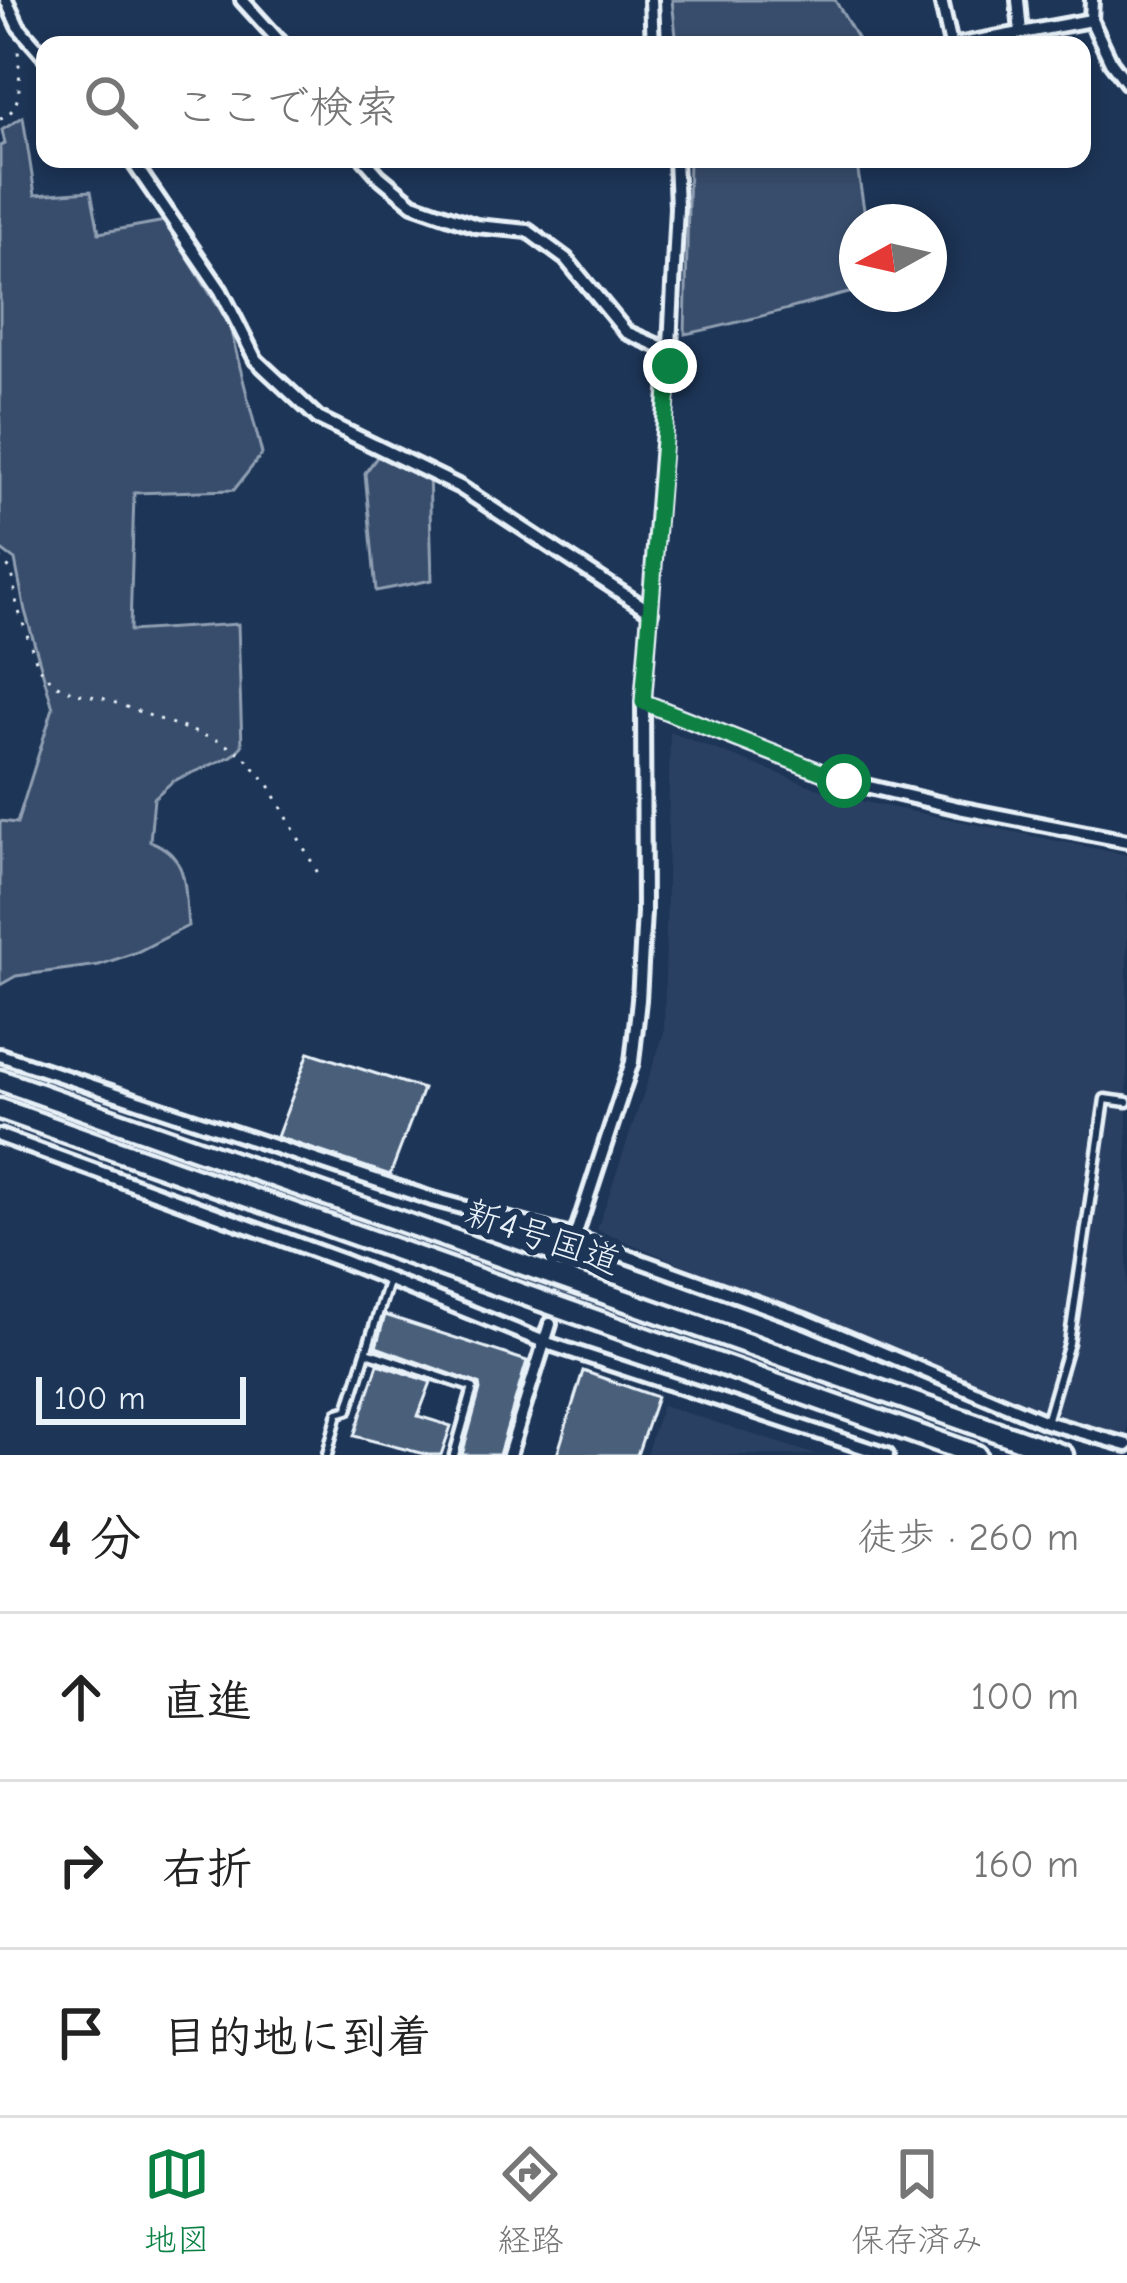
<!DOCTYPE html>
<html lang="ja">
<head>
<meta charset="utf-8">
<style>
  body { margin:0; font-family:"Comic Neue","Klee One",sans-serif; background:#f2f2f2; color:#222 }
  .compass { position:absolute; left:839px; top:204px; width:108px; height:108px; border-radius:50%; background:#fff; box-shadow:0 6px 18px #0003; rotate:262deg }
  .scale { position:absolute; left:36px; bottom:30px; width:210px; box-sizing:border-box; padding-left:12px; border:6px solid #e8f1f8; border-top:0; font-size:33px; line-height:42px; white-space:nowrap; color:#e8f1f8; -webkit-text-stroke:9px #1d3557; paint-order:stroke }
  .stop { position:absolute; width:36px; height:36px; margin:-27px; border:9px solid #0b8043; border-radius:50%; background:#fff }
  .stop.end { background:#0b8043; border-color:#fff; box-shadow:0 3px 12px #0008 }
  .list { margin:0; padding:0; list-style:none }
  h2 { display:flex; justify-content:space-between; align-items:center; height:156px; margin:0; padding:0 48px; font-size:51px }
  h2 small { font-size:39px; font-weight:400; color:#767676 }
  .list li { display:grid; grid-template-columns:78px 1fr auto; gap:36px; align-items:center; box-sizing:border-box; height:168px; padding:0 48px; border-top:3px solid #e0e0e0 }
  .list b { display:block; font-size:45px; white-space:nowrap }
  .list em { font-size:39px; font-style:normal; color:#767676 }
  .icon { flex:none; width:66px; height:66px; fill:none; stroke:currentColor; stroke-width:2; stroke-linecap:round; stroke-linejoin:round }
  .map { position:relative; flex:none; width:1127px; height:1455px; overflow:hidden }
  .search { position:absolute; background:#fff; box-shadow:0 6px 18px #0003; left:36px; right:36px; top:36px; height:132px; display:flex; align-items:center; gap:30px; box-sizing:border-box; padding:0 42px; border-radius:24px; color:#767676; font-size:45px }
  .sheet { height:660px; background:#fff }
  nav { display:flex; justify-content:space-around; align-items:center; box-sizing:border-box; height:168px; border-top:3px solid #e0e0e0; background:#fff; font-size:33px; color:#767676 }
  nav a { display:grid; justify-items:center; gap:6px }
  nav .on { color:#0b8043 }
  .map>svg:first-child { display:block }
  .built { fill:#2a4162 }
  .green { fill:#374d6c; stroke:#909fb2; stroke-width:3 }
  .building { fill:#495e7a; stroke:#e8f1f8; stroke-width:3 }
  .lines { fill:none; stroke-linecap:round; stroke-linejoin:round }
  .minor-tunnel { stroke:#3b516f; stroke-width:10; stroke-dasharray:10 5; stroke-linecap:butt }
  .service-casing { stroke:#e8f1f8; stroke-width:15 }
  .minor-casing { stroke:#e8f1f8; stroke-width:20 }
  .trunk-casing { stroke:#e8f1f8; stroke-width:27 }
  .path { stroke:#e8f1f8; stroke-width:3; stroke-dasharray:3 9; stroke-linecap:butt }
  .service { stroke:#1d3557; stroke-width:6 }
  .minor { stroke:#1d3557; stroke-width:10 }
  .trunk { stroke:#1d3557; stroke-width:18 }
  .route { stroke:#0b8043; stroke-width:15 }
  .labels { text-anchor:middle; stroke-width:12; stroke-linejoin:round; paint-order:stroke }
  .street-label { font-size:36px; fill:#e8f1f8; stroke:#1d3557 }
</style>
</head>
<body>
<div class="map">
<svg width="1127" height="1455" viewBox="0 0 1127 1455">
  <rect width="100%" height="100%" fill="#1d3557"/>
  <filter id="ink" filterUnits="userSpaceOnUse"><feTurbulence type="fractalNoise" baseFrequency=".00833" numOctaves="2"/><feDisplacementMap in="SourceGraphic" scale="24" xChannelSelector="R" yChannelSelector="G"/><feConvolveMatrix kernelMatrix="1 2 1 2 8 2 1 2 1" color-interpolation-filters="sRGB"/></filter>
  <g filter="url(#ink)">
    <!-- built -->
    <path class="built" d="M670 732 840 797 1127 855V1444L597 1230 664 1033Z
      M662 1405 816 1455H646Z"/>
    <!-- green -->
    <path class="green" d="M672 0H835L861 45H677Z
      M23 117 35 195 91 191 99 233 165 221 229 324 262 454 234 490 134 493 130 631 238 624 242 746 232 756 173 781 154 798 150 841C190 856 184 888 188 926L137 952 99 965 16 976 0 985V821L17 823 53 708 25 611 15 560 0 549V146L5 144 2 130Z
      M689 159H856L866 222H857V291C799 305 743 323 685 334Z
      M383 449 429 471 432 580 376 591 365 473Z"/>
    <!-- building -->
    <path class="building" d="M309 1052 423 1089 390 1175 277 1137Z
      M385 1315 527 1361 499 1455H462L480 1390 479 1384 376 1347Z
      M378 1364 431 1382 418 1416 451 1426 441 1455H428L354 1436Z
      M583 1371 657 1397 637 1455H557Z"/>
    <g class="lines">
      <!-- minor-tunnel -->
      <path class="minor-tunnel" d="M550 1324 567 1261"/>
      <defs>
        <path id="service" d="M367 1352 473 1388 454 1455
          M1046 1422 1069 1343 1105 1099 1127 1102
          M327 1455 338 1413 348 1410 388 1282"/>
        <path id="minor" d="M6 0 18 26 45 57
          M242 0 283 45
          M651 0 653 45
          M941 0 951 45
          M1018 0 1021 33
          M1092 0 1091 20 1111 62 1127 83
          M956 45 1091 20
          M131 159 221 291 256 360 318 418 460 487 651 612
          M364 159 379 176 413 204 476 226 528 231 566 259 626 332 670 351
          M643 702 844 781 959 808 1127 841
          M0 1055 432 1199 574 1237 807 1321 1046 1422 1127 1445
          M0 1136 343 1261 544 1342 887 1455
          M567 1261 632 1062 639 1000 644 912 643 702 669 366 677 207 675 159
          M509 1455 550 1324"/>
        <path id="trunk" d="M0 1080 1063 1455
          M0 1109 976 1455"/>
      </defs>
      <!-- service casing -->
      <use href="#service" class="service-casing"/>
      <!-- minor casing -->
      <use href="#minor" class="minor-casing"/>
      <!-- trunk casing -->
      <use href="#trunk" class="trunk-casing"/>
      <!-- path -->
      <path class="path" d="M0 119C27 109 18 70 18 46
        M0 557 12 572 17 606 38 666 55 684 76 693 102 698 219 741 242 754 269 785 319 875"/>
      <!-- service -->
      <use href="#service" class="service"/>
      <!-- minor -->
      <use href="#minor" class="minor"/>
      <!-- trunk -->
      <use href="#trunk" class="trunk"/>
    </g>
  </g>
  <g class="lines" filter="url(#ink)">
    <!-- route -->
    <path class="route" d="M670 366 643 702 844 781"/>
  </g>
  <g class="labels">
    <!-- street labels -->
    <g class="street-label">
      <text transform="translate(543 1236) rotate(19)" y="13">新4号国道</text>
    </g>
  </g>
</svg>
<svg class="compass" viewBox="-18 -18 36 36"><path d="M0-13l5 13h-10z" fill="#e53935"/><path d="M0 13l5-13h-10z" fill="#767676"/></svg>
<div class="scale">100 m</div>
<div class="stop" style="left:844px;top:781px"></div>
<div class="stop end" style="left:670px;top:366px"></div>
<div class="search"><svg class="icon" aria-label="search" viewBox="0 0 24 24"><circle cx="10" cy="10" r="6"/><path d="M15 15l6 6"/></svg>ここで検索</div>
</div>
<section class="sheet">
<h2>4 分<small>徒歩 · 260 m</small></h2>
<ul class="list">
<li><svg class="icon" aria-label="ahead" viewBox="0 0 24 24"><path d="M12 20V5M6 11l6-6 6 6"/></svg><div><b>直進</b></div><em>100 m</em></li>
<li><svg class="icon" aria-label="right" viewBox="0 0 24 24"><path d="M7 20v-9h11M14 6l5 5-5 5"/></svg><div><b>右折</b></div><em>160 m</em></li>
<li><svg class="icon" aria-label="arrive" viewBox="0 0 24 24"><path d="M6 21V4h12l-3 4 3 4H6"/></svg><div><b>目的地に到着</b></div></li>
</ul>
</section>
<nav>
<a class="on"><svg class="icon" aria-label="map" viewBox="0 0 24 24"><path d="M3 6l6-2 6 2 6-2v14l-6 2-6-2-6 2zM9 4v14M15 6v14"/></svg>地図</a>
<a><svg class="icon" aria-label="directions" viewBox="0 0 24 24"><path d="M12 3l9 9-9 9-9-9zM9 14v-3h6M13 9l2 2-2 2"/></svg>経路</a>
<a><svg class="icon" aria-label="saved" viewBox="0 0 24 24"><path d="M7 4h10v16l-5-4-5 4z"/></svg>保存済み</a>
</nav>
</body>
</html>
